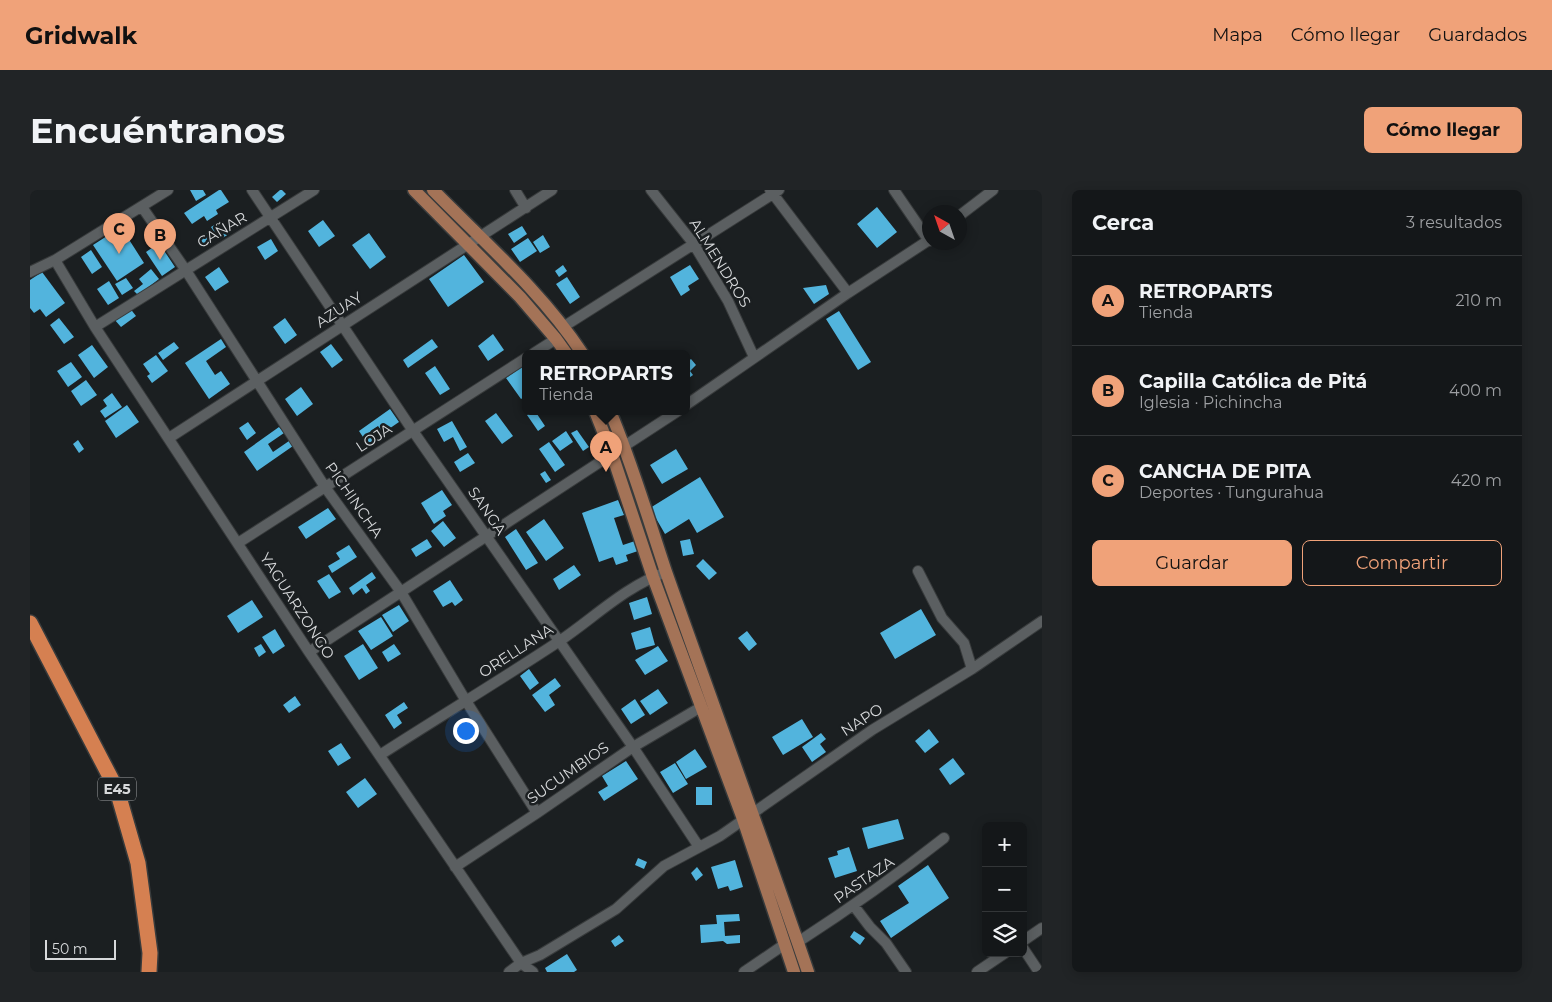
<!DOCTYPE html>
<html lang="es">
<head>
<meta charset="utf-8">
<style>
  body { margin:0; font-family:Montserrat,sans-serif; background:#212426; color:#f1f3f6 }
  .controls { position:absolute; right:15px; bottom:15px; display:grid; overflow:hidden; border-radius:8px; box-shadow:0 2px 12px #0003 }
  .controls button { width:45px; height:45px; display:grid; place-items:center; padding:0; border:0; border-bottom:1px solid #333638; background:#141719; color:#f1f3f6; font:25px sans-serif }
  .compass { position:absolute; left:892px; top:15px; width:45px; height:45px; border-radius:50%; background:#141719; box-shadow:0 2px 12px #0003; rotate:320deg }
  .scale { position:absolute; left:15px; bottom:12px; width:71px; box-sizing:border-box; padding-left:5px; border:2px solid #d7d9db; border-top:0; font-size:14px; line-height:18px; white-space:nowrap; color:#d7d9db; -webkit-text-stroke:4px #1b1f21; paint-order:stroke }
  .you { position:absolute; left:435px; top:540px; width:18px; height:18px; margin:-12px; border:4px solid #fff; border-radius:50%; background:#1a73e8; box-shadow:0 0 0 8px #1a73e833 }
  .badge { display:grid; place-items:center; width:32px; height:32px; border-radius:50%; background:#f0a279; color:#111; font-size:16px; font-weight:700 }
  .pin { position:absolute; translate:-50% -41px; filter:drop-shadow(0 1px 2px #0008) }
  .pin::after { content:''; position:absolute; top:26px; width:18px; height:15px; background:inherit; clip-path:polygon(0 0,100% 0,50% 100%) }
  .popup { position:absolute; left:492px; top:160px; width:168px; height:65px; box-sizing:border-box; display:grid; place-content:center; border-radius:8px; background:#141719; filter:drop-shadow(0 1px 4px #0005); font-size:16px; white-space:nowrap; color:#9d9fa2 }
  .popup b { font-size:19px; color:#f1f3f6 }
  .popup::after { content:''; position:absolute; left:50%; top:100%; margin-left:-10px; border:10px solid transparent; border-top-color:#141719 }
  .list { margin:0; padding:0; list-style:none }
  h2 { display:flex; justify-content:space-between; align-items:center; height:65px; margin:0; padding:0 20px; font-size:21px }
  h2 small { font-size:16px; font-weight:400; color:#9d9fa2 }
  .list li { display:grid; grid-template-columns:32px 1fr auto; gap:15px; align-items:center; box-sizing:border-box; height:90px; padding:0 20px; border-top:1px solid #333638 }
  .list b { display:block; font-size:19px; white-space:nowrap }
  .list p { margin:0; font-size:16px; white-space:nowrap; color:#9d9fa2 }
  .list em { font-size:16px; font-style:normal; color:#9d9fa2 }
  .actions { display:flex; gap:10px; padding:15px 20px }
  .actions a { flex:1; padding:11px 0; border:1px solid #f0a279; border-radius:8px; text-align:center; font-size:18px; color:#f0a279 }
  .actions .main { background:#f0a279; color:#111 }
  .icon { flex:none; width:28px; height:28px; fill:none; stroke:currentColor; stroke-width:2; stroke-linecap:round; stroke-linejoin:round }
  .map { position:relative; flex:none; width:1012px; height:782px; overflow:hidden; border-radius:8px }
  header { display:flex; align-items:center; gap:30px; box-sizing:border-box; height:70px; padding:0 25px; background:#f0a279; color:#111 }
  header strong { font-size:24px }
  nav { display:flex; gap:28px; margin-inline-start:auto; font-size:18px }
  .intro { display:flex; align-items:center; justify-content:space-between; box-sizing:border-box; height:120px; padding:0 30px }
  h1 { margin:0; font-size:35px }
  .button { padding:12px 22px; border-radius:8px; background:#f0a279; color:#111; font-size:18px; font-weight:700 }
  main { display:flex; gap:30px; padding:0 30px }
  aside { flex:1; background:#141719; border-radius:8px; box-shadow:0 2px 12px #0003 }
  .map>svg:first-child { display:block }
  .building { fill:#52b4dd }
  .lines { fill:none; stroke-linecap:round; stroke-linejoin:round }
  .minor-casing { stroke:#383b3c; stroke-width:12 }
  .major-casing { stroke:#383b3c; stroke-width:15 }
  .highway-casing { stroke:#383b3c; stroke-width:18 }
  .minor { stroke:#5b5f61; stroke-width:10 }
  .major { stroke:#a47357; stroke-width:12 }
  .highway { stroke:#d58051; stroke-width:15 }
  .labels { text-anchor:middle; stroke-width:5; stroke-linejoin:round; paint-order:stroke }
  .shield { fill:#1b1f21; stroke:#9fa1a3; stroke-width:1 }
  .shield-label { font-size:14px; font-weight:bold; fill:#d7d9db }
  .street-label { font-size:15px; fill:#d7d9db; stroke:#1b1f21 }
</style>
</head>
<body>
<header>
<strong>Gridwalk</strong>
<nav><a>Mapa</a><a>Cómo llegar</a><a>Guardados</a></nav>
</header>
<div class="intro"><h1>Encuéntranos</h1><a class="button">Cómo llegar</a></div>
<main>
<div class="map">
<svg width="1012" height="782" viewBox="0 0 1012 782">
  <rect width="100%" height="100%" fill="#1b1f21"/>
  <!-- building -->
  <path class="building" d="M160 0H173L176 5 166 11Z
    M189 0H191L199 12 186 20 188 24 177 31 174 26 162 34 154 23Z
    M250 0H252L256 4 247 12 242 7Z
    M847 17 867 42 847 58 827 34Z
    M293 30 305 46 289 57 278 41Z
    M191 31 199 44 189 50 181 37Z
    M492 36 497 44 484 53 478 44Z
    M91 37 114 73 87 91 63 55Z
    M176 43 181 51 174 55 169 48Z
    M339 43 356 67 340 79 322 55Z
    M513 45 520 57 510 63 503 52Z
    M498 48 507 61 490 72 481 59Z
    M241 49 248 61 235 70 227 57Z
    M129 53 145 77 132 86 116 62Z
    M61 60 72 77 62 84 51 67Z
    M434 65 454 92 418 117 399 89Z
    M533 75 537 81 529 87 525 81Z
    M660 75 669 89 658 96 660 100 651 106 640 87Z
    M189 77 199 92 185 101 175 87Z
    M121 79 129 89 108 105 104 101 113 94 109 89Z
    M12 82 35 113 16 127 10 119 4 123 0 118V90Z
    M537 87 550 107 540 114 526 94Z
    M96 88 103 98 92 105 85 94Z
    M79 91 89 108 78 115 67 99Z
    M796 95 799 104 784 114 773 98Z
    M99 117 106 126 91 137 84 129Z
    M809 121 841 172 828 180 796 129Z
    M29 128 44 147 34 154 20 135Z
    M255 128 267 145 255 154 243 137Z
    M463 144 474 160 458 171 448 156Z
    M191 149 196 157 176 171 185 185 191 181 200 194 179 209 155 173Z
    M402 149 408 157 378 178 373 170Z
    M144 152 149 158 133 170 128 163Z
    M301 154 313 170 302 178 290 162Z
    M62 155 78 177 64 188 48 165Z
    M126 165 138 181 122 193 117 186 120 184 113 174Z
    M661 169 666 175 660 181 663 185 656 190V173Z
    M41 172 52 187 38 197 27 181Z
    M496 174V206L491 209 476 188Z
    M405 176 420 199 410 205 395 183Z
    M56 190 67 205 51 216 41 201Z
    M271 197 283 214 267 226 255 209Z
    M82 203 92 217 75 228 70 221 77 216 73 210Z
    M97 215 109 232 86 248 75 231Z
    M360 219 369 232 353 243 348 236 333 247 329 241Z
    M505 221 515 236 508 241 497 225Z
    M466 223 483 246 472 254 455 231Z
    M422 231 437 257 430 261 423 247 414 252 407 239Z
    M218 232 226 243 217 250 209 238Z
    M249 237 254 243 238 254 243 262 259 251 263 256 227 281 214 262Z
    M547 240 559 257 553 261 541 243Z
    M536 241 543 252 530 261 522 251Z
    M340 245 344 252 337 257 333 250Z
    M48 250 54 259 49 263 43 254Z
    M519 252 535 275 525 282 509 259Z
    M646 259 658 279 632 294 620 275Z
    M438 263 445 273 430 282 424 272Z
    M515 281 521 290 516 293 510 284Z
    M670 287 694 327 667 343 659 329 635 344 620 318Z
    M412 300 422 315 413 321 416 326 404 334 391 313Z
    M588 310 594 325 584 328 593 355 605 351 608 361 596 365 598 371 586 375 583 367 569 372 552 323Z
    M298 318 306 329 276 349 268 337Z
    M514 329 534 358 516 371 496 342Z
    M413 331 426 348 414 357 401 341Z
    M486 339 508 373 496 380 475 347Z
    M397 349 402 357 386 367 381 359Z
    M660 349 664 364 653 366 650 351Z
    M319 355 327 367 302 383 298 376 310 369 306 363Z
    M673 369 687 383 679 390 666 376Z
    M544 375 551 385 529 400 523 389Z
    M342 382 346 388 336 395 340 401 336 404 332 398 323 405 319 398Z
    M299 384 311 402 299 409 287 391Z
    M420 390 433 410 425 416 422 412 413 417 403 401Z
    M617 407 622 424 604 430 599 413Z
    M222 410 233 427 208 443 197 426Z
    M369 415 379 431 363 442 352 425Z
    M891 419 906 445 865 469 850 443Z
    M351 427 363 446 341 460 328 441Z
    M620 437 625 455 606 460 601 443Z
    M245 439 255 456 243 464 232 447Z
    M717 441 727 454 719 461 708 448Z
    M231 454 236 462 229 467 224 458Z
    M333 454 348 478 329 490 314 466Z
    M364 454 371 464 358 472 352 462Z
    M628 456 638 471 615 485 605 470Z
    M499 479 509 493 500 500 490 486Z
    M525 488 531 496 519 505 525 515 515 522 502 505Z
    M628 499 638 513 620 525 610 511Z
    M265 506 271 515 259 523 253 515Z
    M605 509 615 525 601 534 591 519Z
    M374 512 378 518 367 525 372 533 364 539 355 525Z
    M772 529 783 547 753 565 742 547Z
    M899 539 909 552 895 563 885 551Z
    M791 543 796 549 790 554 796 562 782 572 772 557Z
    M311 553 321 568 308 576 298 561Z
    M665 559 677 577 656 589 646 572Z
    M923 568 935 584 920 595 909 579Z
    M596 571 608 589 574 611 568 602 578 596 572 586Z
    M645 573 658 594 643 603 630 582Z
    M335 588 347 604 328 618 316 602Z
    M666 597H682V615H666Z
    M868 629 874 649 838 659 832 638Z
    M819 657 827 681 805 688 798 668 808 665 807 661Z
    M608 668 617 672 614 679 605 675Z
    M705 670 713 697 700 701 698 696 688 699 681 677Z
    M898 675 919 708 861 748 850 731 879 713 868 696Z
    M667 677 673 685 666 691 661 683Z
    M709 724 710 731 694 732 695 746 710 745V753L697 754 693 751 671 753 670 735 687 734 686 725Z
    M824 741 835 748 830 755 820 747Z
    M589 745 594 751 585 757 581 751Z
    M537 764 547 780 544 782H517L515 778Z"/>
  <g class="lines">
    <defs>
      <path id="minor" d="M222 0 383 241 603 557 669 657
        M485 0 496 18
        M621 0 663 53 698 111 724 167
        M740 0 818 103
        M864 0 899 51
        M112 17 155 79 295 297 371 402 436 511 507 623
        M929 26 963 0
        M25 70 65 137 279 462 491 773 503 782
        M0 82 25 70 138 0
        M65 137 284 0
        M533 137 749 0
        M504 163 526 149
        M656 215 818 103 899 50
        M139 248 522 0
        M208 353 496 168
        M888 381 912 428 934 453 942 479
        M279 462 648 221
        M350 565C409 527 469 491 528 452 564 428 594 397 636 382
        M425 677 507 623 603 557 671 517
        M824 716 840 737 856 753 876 782
        M993 751 1012 738
        M768 752C819 719 867 685 914 648
        M993 758 1009 782
        M479 782 491 773 510 765 586 719 634 676 690 646 842 540 942 479 1012 431
        M714 782 755 754
        M947 782 975 763"/>
      <path id="major" d="M384 0 490 107 526 149 536 163
        M403 0C454 52 512 102 552 163
        M565 221 582 264 623 387 713 629 764 782
        M580 221C602 273 618 328 636 382 683 515 732 648 778 782"/>
      <path id="highway" d="M0 433 87 600 108 673 120 763 119 782"/>
    </defs>
    <!-- minor casing -->
    <use href="#minor" class="minor-casing"/>
    <!-- major casing -->
    <use href="#major" class="major-casing"/>
    <!-- highway casing -->
    <use href="#highway" class="highway-casing"/>
    <!-- minor -->
    <use href="#minor" class="minor"/>
    <!-- major -->
    <use href="#major" class="major"/>
    <!-- highway -->
    <use href="#highway" class="highway"/>
  </g>
  <g class="labels">
    <!-- shield labels -->
    <rect class="shield" x="68" y="587.5" width="38" height="23" rx="4"/>
    <g class="shield-label">
      <text x="87" y="604">E45</text>
    </g>
    <!-- street labels -->
    <g class="street-label">
      <text transform="translate(192 40) rotate(-31)" y="5">CAÑAR</text>
      <text transform="translate(690 73) rotate(58)" y="5">ALMENDROS</text>
      <text transform="translate(309 120) rotate(-33)" y="5">AZUAY</text>
      <text transform="translate(344 248) rotate(-33)" y="5">LOJA</text>
      <text transform="translate(324 310) rotate(55)" y="5">PICHINCHA</text>
      <text transform="translate(457 321) rotate(55)" y="5">SANGA</text>
      <text transform="translate(267 416) rotate(57)" y="5">YAGUARZONGO</text>
      <text transform="translate(486 461) rotate(-33)" y="5">ORELLANA</text>
      <text transform="translate(832 530) rotate(-33)" y="5">NAPO</text>
      <text transform="translate(538 583) rotate(-35)" y="5">SUCUMBIOS</text>
      <text transform="translate(834 690) rotate(-35)" y="5">PASTAZA</text>
    </g>
  </g>
</svg>
<div class="controls">
<button>+</button>
<button>−</button>
<button><svg class="icon" aria-label="layers" viewBox="0 0 24 24"><path d="M12 4l9 5-9 5-9-5zM3 14l9 5 9-5"/></svg></button>
</div>
<svg class="compass" viewBox="-18 -18 36 36"><path d="M0-13l5 13h-10z" fill="#e53935"/><path d="M0 13l5-13h-10z" fill="#9d9fa2"/></svg>
<div class="scale">50 m</div>
<div class="you"></div>
<div class="pin badge" style="left:576px;top:282px">A</div>
<div class="popup"><b>RETROPARTS</b>Tienda</div>
<div class="pin badge" style="left:130px;top:70px">B</div>
<div class="pin badge" style="left:89px;top:64px">C</div>
</div>
<aside>
<h2>Cerca<small>3 resultados</small></h2>
<ul class="list">
<li><span class="badge">A</span><div><b>RETROPARTS</b><p>Tienda</p></div><em>210 m</em></li>
<li><span class="badge">B</span><div><b>Capilla Católica de Pitá</b><p>Iglesia · Pichincha</p></div><em>400 m</em></li>
<li><span class="badge">C</span><div><b>CANCHA DE PITA</b><p>Deportes · Tungurahua</p></div><em>420 m</em></li>
</ul>
<div class="actions"><a class="main">Guardar</a><a>Compartir</a></div>
</aside>
</main>
</body>
</html>
